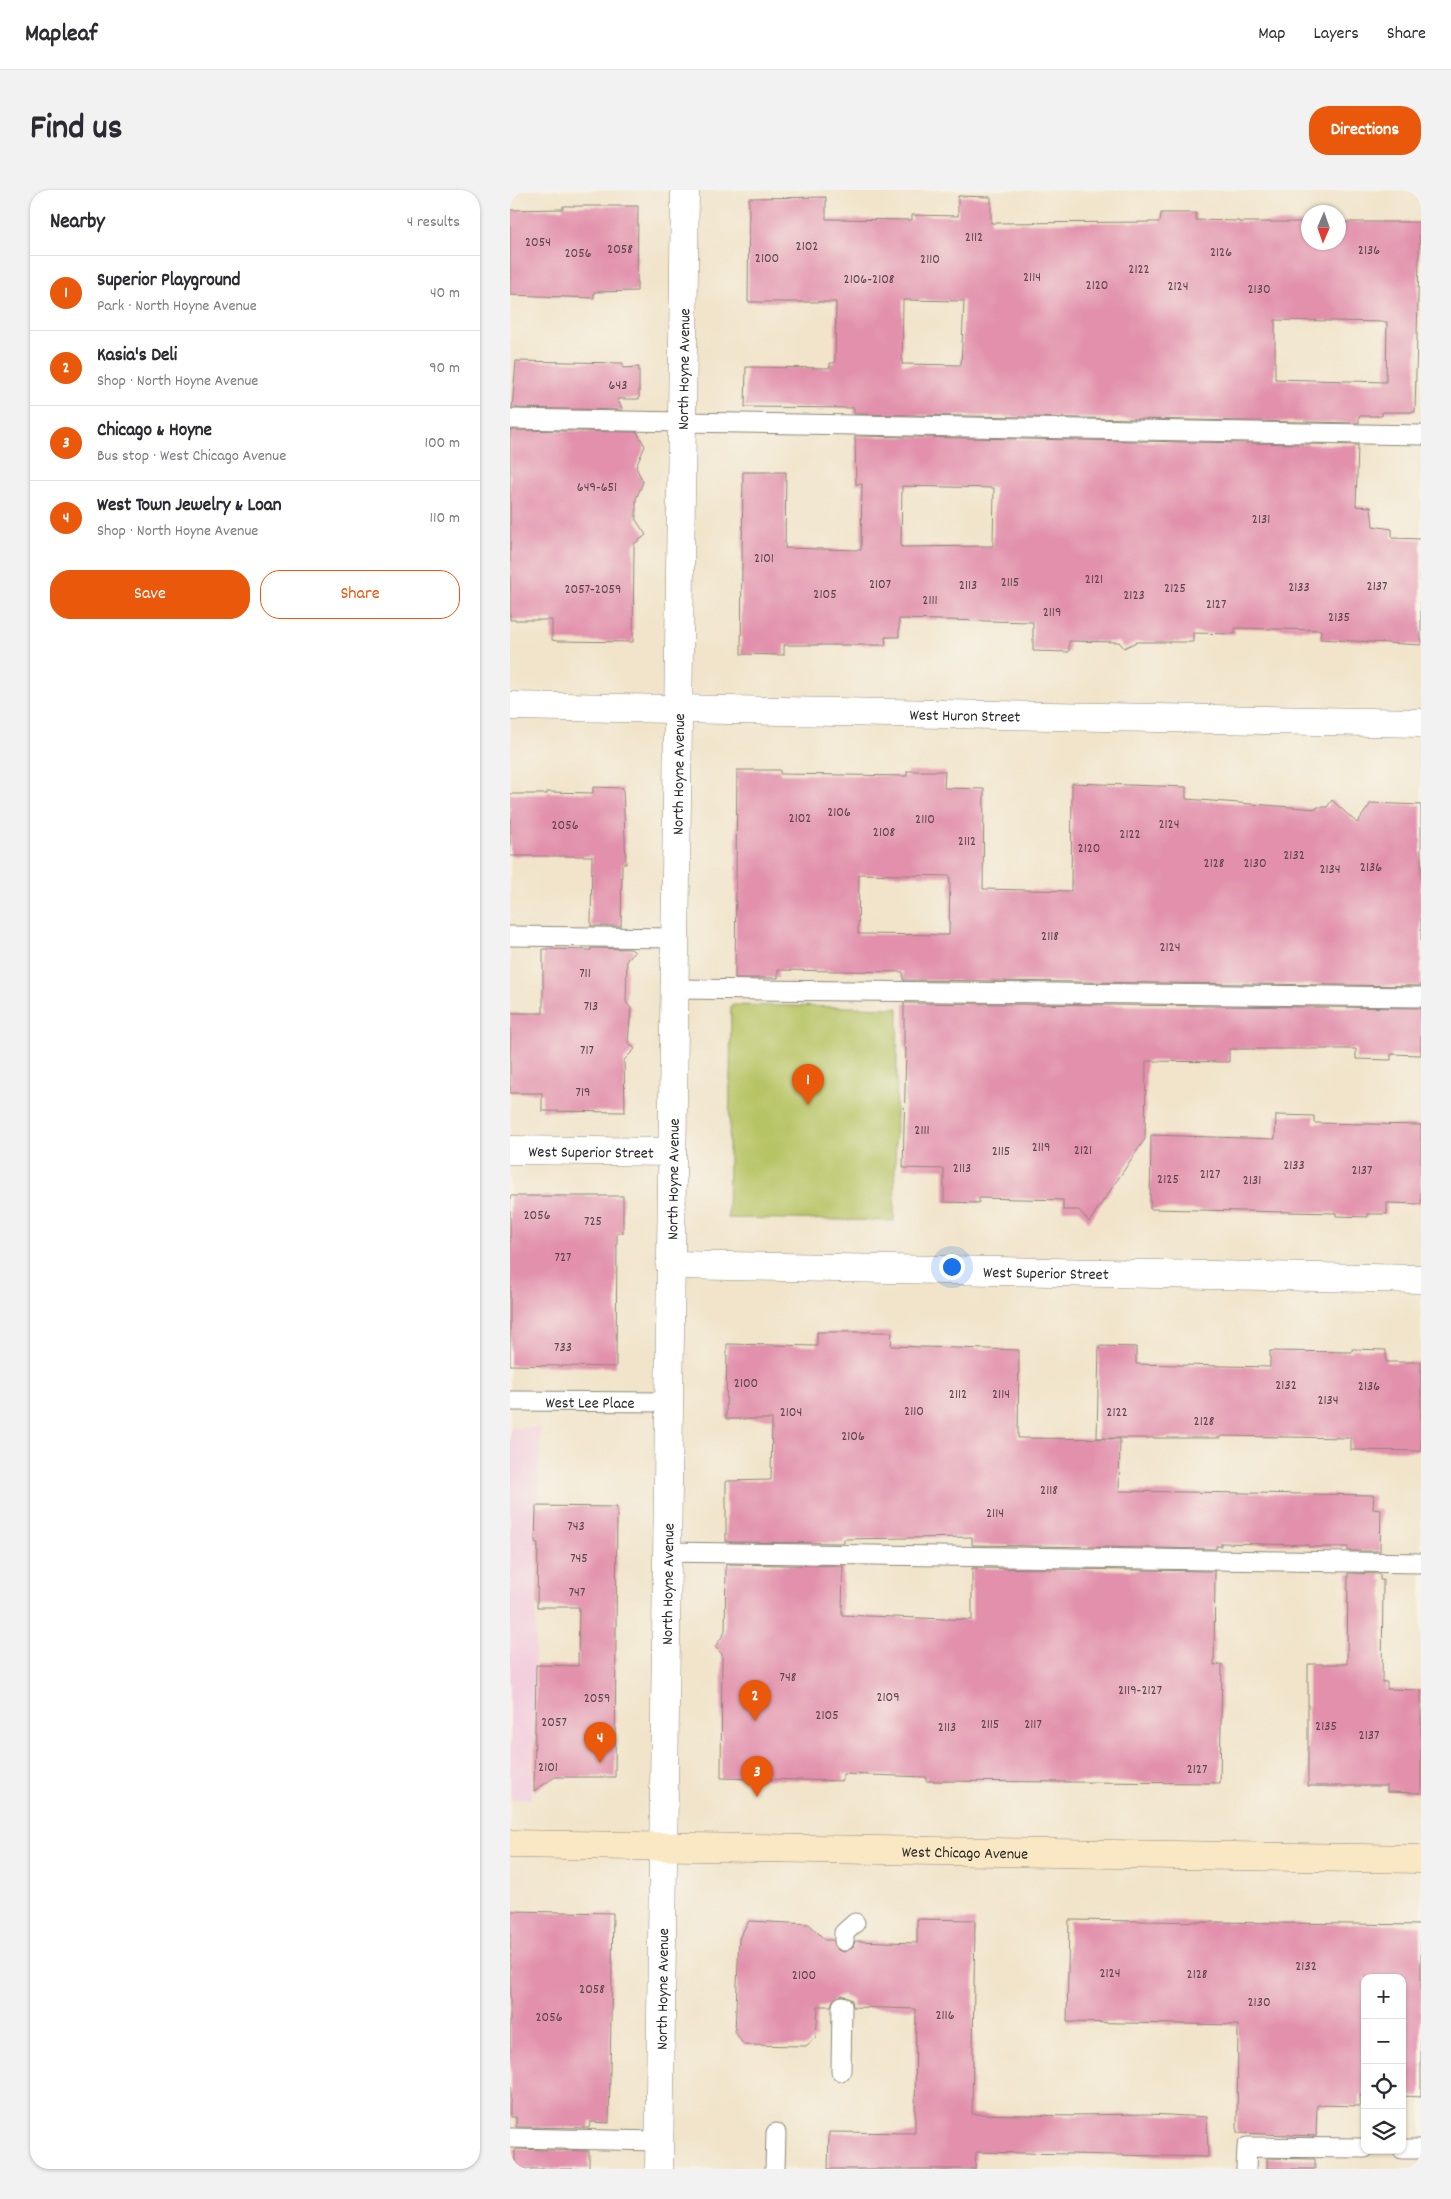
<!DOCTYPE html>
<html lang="en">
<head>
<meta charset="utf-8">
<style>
  body { margin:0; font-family:Dekko,sans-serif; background:#f2f2f3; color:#2b2b33 }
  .controls { position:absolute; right:15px; bottom:15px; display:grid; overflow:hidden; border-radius:10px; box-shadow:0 1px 4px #0004 }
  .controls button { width:45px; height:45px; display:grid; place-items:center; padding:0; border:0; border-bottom:1px solid #e1e1e2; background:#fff; color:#2b2b33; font:25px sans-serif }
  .compass { position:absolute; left:791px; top:15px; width:45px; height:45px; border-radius:50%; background:#fff; box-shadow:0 1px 4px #0004; rotate:182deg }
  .you { position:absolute; left:441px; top:1076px; width:18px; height:18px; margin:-12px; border:4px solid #fff; border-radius:50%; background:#1a73e8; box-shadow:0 0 0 8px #1a73e833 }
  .badge { display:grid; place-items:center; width:32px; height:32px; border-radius:50%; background:#ea580c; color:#fff; font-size:16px; font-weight:700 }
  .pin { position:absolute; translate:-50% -41px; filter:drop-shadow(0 1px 2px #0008) }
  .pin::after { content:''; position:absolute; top:26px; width:18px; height:15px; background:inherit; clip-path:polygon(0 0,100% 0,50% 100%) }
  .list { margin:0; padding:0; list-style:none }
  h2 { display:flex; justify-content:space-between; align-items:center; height:65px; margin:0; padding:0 20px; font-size:21px }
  h2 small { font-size:16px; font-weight:400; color:#7c7c81 }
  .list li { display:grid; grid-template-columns:32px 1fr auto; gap:15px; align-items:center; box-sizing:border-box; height:75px; padding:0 20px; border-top:1px solid #e1e1e2 }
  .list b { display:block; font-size:19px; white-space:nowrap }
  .list p { margin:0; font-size:16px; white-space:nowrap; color:#7c7c81 }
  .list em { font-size:16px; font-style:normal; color:#7c7c81 }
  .actions { display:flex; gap:10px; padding:15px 20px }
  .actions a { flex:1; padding:11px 0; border:1px solid #ea580c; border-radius:20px; text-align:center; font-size:18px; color:#ea580c }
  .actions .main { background:#ea580c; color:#fff }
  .icon { flex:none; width:28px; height:28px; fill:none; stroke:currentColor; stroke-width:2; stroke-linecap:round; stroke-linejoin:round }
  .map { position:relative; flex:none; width:911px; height:1979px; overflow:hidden; border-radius:20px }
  header { display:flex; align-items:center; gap:30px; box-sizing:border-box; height:70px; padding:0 25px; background:#fff; border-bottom:1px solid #e1e1e2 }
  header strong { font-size:24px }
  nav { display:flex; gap:28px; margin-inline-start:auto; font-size:18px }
  .intro { display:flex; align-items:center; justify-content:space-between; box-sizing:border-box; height:120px; padding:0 30px }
  h1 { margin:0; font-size:35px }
  .button { padding:12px 22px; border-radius:20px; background:#ea580c; color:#fff; font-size:18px; font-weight:700 }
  main { display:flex; gap:30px; padding:0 30px }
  aside { flex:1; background:#fff; border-radius:20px; box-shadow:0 1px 4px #0004 }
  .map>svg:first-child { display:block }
  .built { fill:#f3cfde }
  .green { fill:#b7c465; stroke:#717848 }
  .building { fill:#e290ac; fill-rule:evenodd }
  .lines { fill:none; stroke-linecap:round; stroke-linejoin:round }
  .lane-casing { stroke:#8e887a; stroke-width:21 }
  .street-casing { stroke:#8e887a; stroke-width:29 }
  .secondary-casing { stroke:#8e887a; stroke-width:29 }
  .lane { stroke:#fff; stroke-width:19 }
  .street { stroke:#fff; stroke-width:28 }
  .secondary { stroke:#fae7c3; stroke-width:28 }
  .labels { text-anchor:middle; stroke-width:4; stroke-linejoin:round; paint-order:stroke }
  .number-label { font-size:14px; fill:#59444b }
  .street-label { font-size:16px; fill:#2b2b2b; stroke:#f7f3e8 }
</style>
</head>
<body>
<header>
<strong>Mapleaf</strong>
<nav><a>Map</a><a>Layers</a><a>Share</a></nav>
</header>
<div class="intro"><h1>Find us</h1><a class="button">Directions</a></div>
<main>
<aside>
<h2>Nearby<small>4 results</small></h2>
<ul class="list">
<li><span class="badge">1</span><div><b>Superior Playground</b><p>Park · North Hoyne Avenue</p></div><em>40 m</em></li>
<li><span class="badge">2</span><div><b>Kasia's Deli</b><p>Shop · North Hoyne Avenue</p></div><em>90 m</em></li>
<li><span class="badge">3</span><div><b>Chicago &amp; Hoyne</b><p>Bus stop · West Chicago Avenue</p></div><em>100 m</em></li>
<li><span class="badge">4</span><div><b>West Town Jewelry &amp; Loan</b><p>Shop · North Hoyne Avenue</p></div><em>110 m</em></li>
</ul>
<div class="actions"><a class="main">Save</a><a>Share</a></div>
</aside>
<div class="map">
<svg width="911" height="1979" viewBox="0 0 911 1979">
  <rect width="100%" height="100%" fill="#f7f3e8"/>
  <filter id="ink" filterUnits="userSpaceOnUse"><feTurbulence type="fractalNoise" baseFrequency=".02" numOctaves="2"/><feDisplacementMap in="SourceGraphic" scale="10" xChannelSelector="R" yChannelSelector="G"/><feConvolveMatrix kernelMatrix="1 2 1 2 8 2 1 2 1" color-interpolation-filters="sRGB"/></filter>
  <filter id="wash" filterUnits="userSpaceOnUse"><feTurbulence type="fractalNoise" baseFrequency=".0096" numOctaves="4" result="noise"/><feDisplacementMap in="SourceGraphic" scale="20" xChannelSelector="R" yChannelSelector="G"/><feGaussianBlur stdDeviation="1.12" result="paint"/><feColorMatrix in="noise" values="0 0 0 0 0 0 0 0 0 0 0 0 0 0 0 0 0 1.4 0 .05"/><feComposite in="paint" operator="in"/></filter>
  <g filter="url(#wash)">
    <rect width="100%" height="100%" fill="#f1e4ca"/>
    <!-- built -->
    <path class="built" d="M0 1237 30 1238 22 1609H0Z"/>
    <!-- green -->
    <path class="green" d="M221 815 388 818 384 1031 218 1028Z"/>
    <g id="blocks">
      <!-- building -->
      <path class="building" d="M448 6 481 7V33L650 32 651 23H686V30L729 31V32H798V52H828V32H910L905 222H872V226H849V233L344 224V218L235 217 236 177 320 178V173H325L326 112H238L239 8 316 7V29L402 30V25L448 26ZM393 110 454 111 451 175 392 174ZM765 130 877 132 876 192 765 189Z
        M53 16H128L127 101 84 102V108L0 105V20L53 19Z
        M6 171 113 173V178L129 177V209H107L113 220 2 218Z
        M0 240 127 242 135 256 126 277 133 292 126 309V330L136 345 124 354 123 452 47 451 42 450V430H0Z
        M345 246 848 255 846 316 861 317 863 336 882 339V348L911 349V455L810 449 811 440 725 438V444L683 443V452H626L614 458 609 452 559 451V462L523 461V432L389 429V447H375L376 455H274V465L231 464 233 282H276L275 358 351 360 352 294H346ZM392 296 484 298 483 356 391 357Z
        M227 580H270V584L397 586V581H435L434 598 474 599 473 699 561 701 562 593 676 597V609L807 619V617H817L822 610 847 633 861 613 911 615V796L393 790V782L268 780V788H225ZM349 684 440 686 439 745 348 744Z
        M83 597 113 598 116 674H112L111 736H81L82 666H0V604H37V602L83 603Z
        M81 758 121 759 125 762 117 769 116 812 121 818 118 852 125 859 114 870 115 922 32 921V903H0V823H33V759L81 760Z
        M394 813 911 818V865L881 864V870L846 869V859H719V872L636 871 635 949 579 1032 569 1020H553V1010L469 1008V1013L434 1012V979L393 978 396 858H394Z
        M766 925 804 926V933L911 935V1014L877 1013V1024H858V1027L826 1026V1023L640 1019 641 945 765 949Z
        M0 1006H113V1043H107L106 1177 0 1175Z
        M307 1142H382L381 1156 509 1160 508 1248 610 1249 609 1301 864 1305 863 1319 871 1320 870 1361H838V1357H798V1355L711 1353V1356H706V1359L462 1355V1347L334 1349V1353L216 1352V1291L261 1290 262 1229H216L217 1154 307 1156Z
        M589 1156 626 1157V1174L760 1177V1161L842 1162V1159L876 1160V1172H911V1261L841 1260V1248L711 1246V1248H587Z
        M26 1316 107 1317 106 1441 105 1587H45L24 1601 26 1475 68 1476 69 1417H27L28 1353H25Z
        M216 1374 333 1376 332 1425 462 1430V1378L705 1381 704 1475 712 1474 710 1593 416 1591V1587L333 1584V1591L211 1588 212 1464 205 1457 215 1442Z
        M838 1383 870 1384V1390H873L872 1492H877V1499L911 1500V1603L877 1602V1596H798V1474H837Z
        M0 1721 103 1723 99 1933 80 1932 79 1938 6 1937V1927H0Z
        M407 1729 465 1730 462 1924 563 1926V1925L639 1924 697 1927 698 1967 466 1962 465 1979H318L319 1942 405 1943 406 1819 343 1817 342 1810 332 1805 323 1810 321 1816H308L306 1847 296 1856 234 1855 225 1842 229 1748 239 1731 299 1734 315 1750H323L328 1760 334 1762 343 1757 345 1751 407 1753Z
        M559 1730 911 1735V1907L892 1906V1788H855V1906L850 1905V1916L807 1915 806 1946 727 1943 728 1835 557 1832Z
        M5 1959 79 1961V1979H5Z
        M757 1968 805 1969V1979H757Z"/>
    </g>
  </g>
  <g filter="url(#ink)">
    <use href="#blocks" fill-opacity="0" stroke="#8e887a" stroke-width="1"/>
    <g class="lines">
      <defs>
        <g id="lane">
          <path d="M0 229 911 245"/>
          <path d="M0 746 165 748"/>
          <path d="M164 799 911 807"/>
          <path id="s1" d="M0 1211 159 1212"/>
          <path d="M157 1362 911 1373"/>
          <path d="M334 1751V1743L345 1733"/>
          <path d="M331 1881 332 1816"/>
          <path d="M0 1948 149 1951"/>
          <path d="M892 1959H911"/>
          <path d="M265 1979 266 1943"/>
          <path d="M736 1979 737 1957 855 1958"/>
        </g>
        <g id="street">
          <path id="s2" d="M0 516 911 533"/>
          <path id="s3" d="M0 960 162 962"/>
          <path id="s4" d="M160 1075 911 1089"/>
          <path id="s5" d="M149 1979 175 0"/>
        </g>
        <g id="secondary">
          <path id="s6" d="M0 1654 911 1669"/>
        </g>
      </defs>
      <!-- lane casing -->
      <use href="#lane" class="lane-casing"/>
      <!-- street casing -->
      <use href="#street" class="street-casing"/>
      <!-- secondary casing -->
      <use href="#secondary" class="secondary-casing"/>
      <!-- lane -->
      <use href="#lane" class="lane"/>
      <!-- street -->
      <use href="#street" class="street"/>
      <!-- secondary -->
      <use href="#secondary" class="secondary"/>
    </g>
  </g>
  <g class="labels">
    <!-- number labels -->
    <g class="number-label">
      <text x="464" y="51">2112</text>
      <text x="28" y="56">2054</text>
      <text x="297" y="60">2102</text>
      <text x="110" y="63">2058</text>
      <text x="859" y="64">2136</text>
      <text x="711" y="66">2126</text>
      <text x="68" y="67">2056</text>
      <text x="257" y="72">2100</text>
      <text x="420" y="73">2110</text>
      <text x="629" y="83">2122</text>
      <text x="522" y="91">2114</text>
      <text x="359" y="93">2106-2108</text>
      <text x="587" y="99">2120</text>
      <text x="668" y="100">2124</text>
      <text x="749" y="103">2130</text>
      <text x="108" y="199">643</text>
      <text x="87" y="301">649-651</text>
      <text x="751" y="333">2131</text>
      <text x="254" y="372">2101</text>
      <text x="584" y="393">2121</text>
      <text x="500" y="396">2115</text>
      <text x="370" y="398">2107</text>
      <text x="458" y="399">2113</text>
      <text x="867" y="400">2137</text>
      <text x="789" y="401">2133</text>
      <text x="665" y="402">2125</text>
      <text x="83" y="403">2057-2059</text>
      <text x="315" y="408">2105</text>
      <text x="624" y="409">2123</text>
      <text x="420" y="414">2111</text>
      <text x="706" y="418">2127</text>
      <text x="542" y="426">2119</text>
      <text x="829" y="431">2135</text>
      <text x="329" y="626">2106</text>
      <text x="290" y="632">2102</text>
      <text x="415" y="633">2110</text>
      <text x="659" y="638">2124</text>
      <text x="55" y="639">2056</text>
      <text x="374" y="646">2108</text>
      <text x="620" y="648">2122</text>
      <text x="457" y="655">2112</text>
      <text x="579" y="662">2120</text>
      <text x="784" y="669">2132</text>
      <text x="704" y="677">2128</text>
      <text x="745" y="677">2130</text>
      <text x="861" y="681">2136</text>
      <text x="820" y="683">2134</text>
      <text x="540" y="750">2118</text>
      <text x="660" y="761">2124</text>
      <text x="75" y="787">711</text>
      <text x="81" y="820">713</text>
      <text x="77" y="864">717</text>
      <text x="73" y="906">719</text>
      <text x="412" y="944">2111</text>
      <text x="531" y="961">2119</text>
      <text x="573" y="964">2121</text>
      <text x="491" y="965">2115</text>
      <text x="784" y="979">2133</text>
      <text x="452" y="982">2113</text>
      <text x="852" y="984">2137</text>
      <text x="700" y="988">2127</text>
      <text x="658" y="993">2125</text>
      <text x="742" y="994">2131</text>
      <text x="27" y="1029">2056</text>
      <text x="83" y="1035">725</text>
      <text x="53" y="1071">727</text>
      <text x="53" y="1161">733</text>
      <text x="236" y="1197">2100</text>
      <text x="776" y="1199">2132</text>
      <text x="859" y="1200">2136</text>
      <text x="448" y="1208">2112</text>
      <text x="491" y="1208">2114</text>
      <text x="818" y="1214">2134</text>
      <text x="404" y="1225">2110</text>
      <text x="281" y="1226">2104</text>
      <text x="607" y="1226">2122</text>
      <text x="694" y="1235">2128</text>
      <text x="343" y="1250">2106</text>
      <text x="539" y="1304">2118</text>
      <text x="485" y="1327">2114</text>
      <text x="66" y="1340">743</text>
      <text x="69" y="1372">745</text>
      <text x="67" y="1406">747</text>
      <text x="278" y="1491">748</text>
      <text x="630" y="1504">2119-2127</text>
      <text x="378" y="1511">2109</text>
      <text x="87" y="1512">2059</text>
      <text x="317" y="1529">2105</text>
      <text x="44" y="1536">2057</text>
      <text x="480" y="1538">2115</text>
      <text x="523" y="1538">2117</text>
      <text x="816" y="1540">2135</text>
      <text x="437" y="1541">2113</text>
      <text x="859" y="1549">2137</text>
      <text x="38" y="1581">2101</text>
      <text x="687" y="1583">2127</text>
      <text x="796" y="1780">2132</text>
      <text x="600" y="1787">2124</text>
      <text x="687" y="1788">2128</text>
      <text x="294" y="1789">2100</text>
      <text x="82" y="1803">2058</text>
      <text x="749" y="1816">2130</text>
      <text x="435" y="1829">2116</text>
      <text x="39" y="1831">2056</text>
    </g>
    <!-- street labels -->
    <g class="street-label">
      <text dy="6" stroke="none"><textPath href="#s5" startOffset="1800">North Hoyne Avenue</textPath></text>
      <text dy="6" stroke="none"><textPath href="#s2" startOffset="455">West Huron Street</textPath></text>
      <text dy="6" stroke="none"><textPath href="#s5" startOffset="1395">North Hoyne Avenue</textPath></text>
      <text dy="6" stroke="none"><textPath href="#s3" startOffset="81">West Superior Street</textPath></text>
      <text dy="6" stroke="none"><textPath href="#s5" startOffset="990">North Hoyne Avenue</textPath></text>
      <text dy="6" stroke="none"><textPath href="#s4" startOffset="376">West Superior Street</textPath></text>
      <text dy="6" stroke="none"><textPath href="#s1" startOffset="80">West Lee Place</textPath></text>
      <text dy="6" stroke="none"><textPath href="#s5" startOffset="585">North Hoyne Avenue</textPath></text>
      <text dy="6" stroke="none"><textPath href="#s6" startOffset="455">West Chicago Avenue</textPath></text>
      <text dy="6" stroke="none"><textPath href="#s5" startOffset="180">North Hoyne Avenue</textPath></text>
    </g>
  </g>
</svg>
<div class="controls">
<button>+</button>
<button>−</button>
<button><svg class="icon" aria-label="locate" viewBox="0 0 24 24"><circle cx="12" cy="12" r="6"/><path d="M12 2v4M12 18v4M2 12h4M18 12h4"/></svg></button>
<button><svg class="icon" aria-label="layers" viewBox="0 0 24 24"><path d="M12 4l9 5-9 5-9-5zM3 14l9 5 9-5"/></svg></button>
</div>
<svg class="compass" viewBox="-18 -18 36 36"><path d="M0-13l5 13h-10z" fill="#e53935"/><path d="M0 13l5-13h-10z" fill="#7c7c81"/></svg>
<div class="you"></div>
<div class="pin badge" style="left:298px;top:915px">1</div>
<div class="pin badge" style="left:245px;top:1531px">2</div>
<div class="pin badge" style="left:247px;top:1607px">3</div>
<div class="pin badge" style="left:90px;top:1573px">4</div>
</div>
</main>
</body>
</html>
